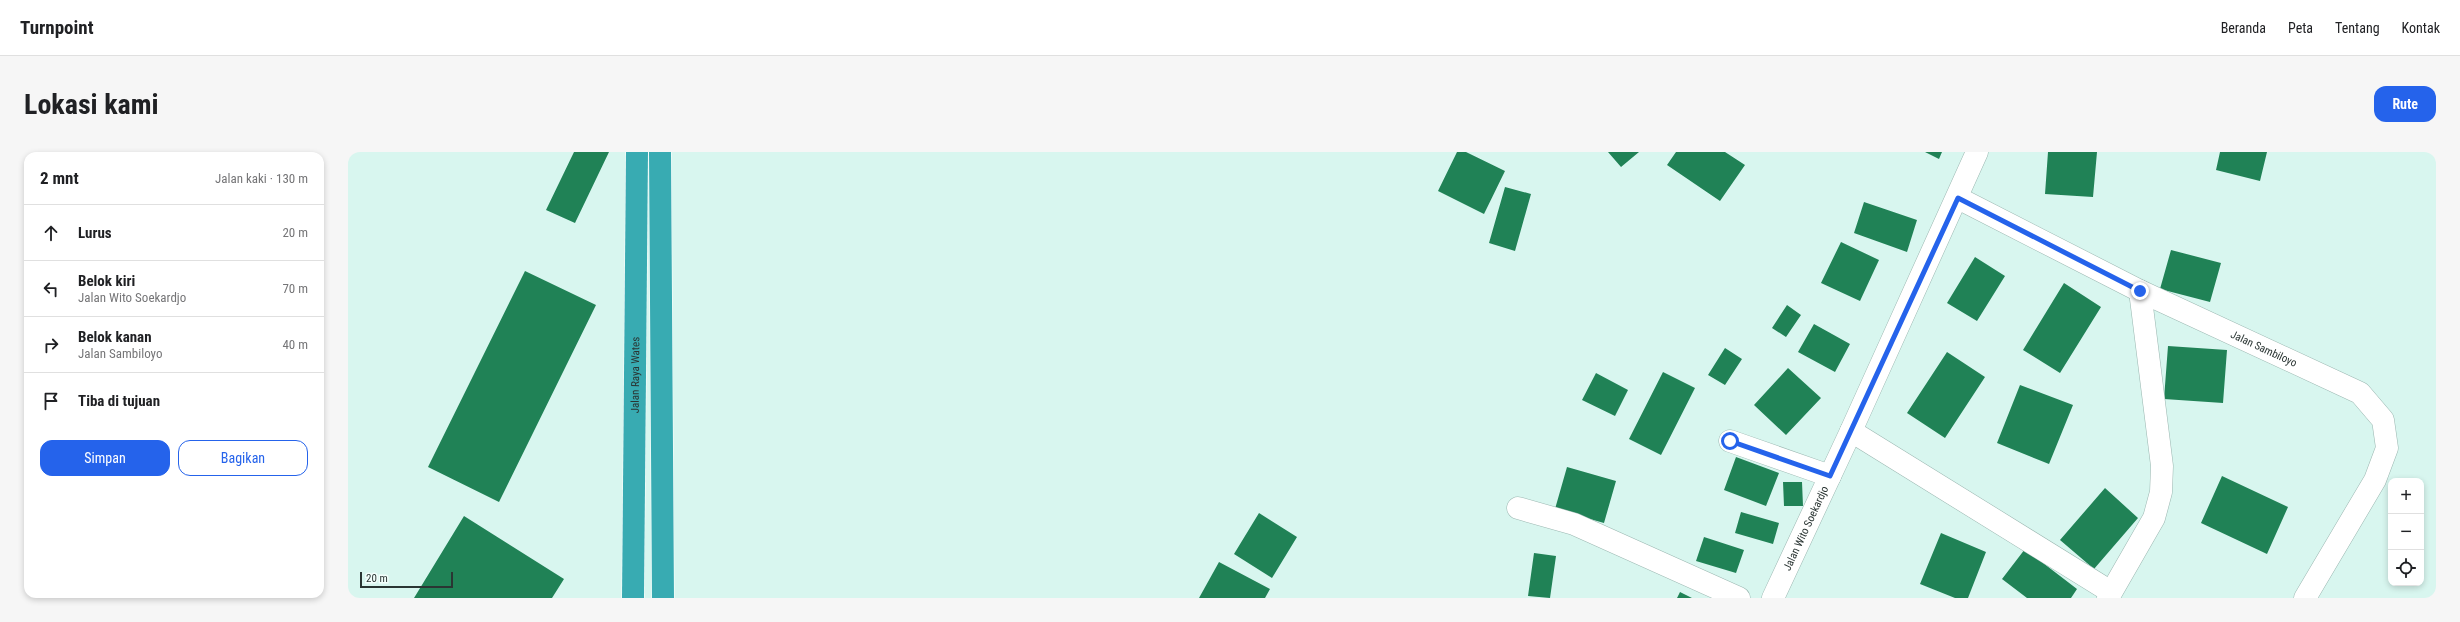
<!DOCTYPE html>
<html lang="id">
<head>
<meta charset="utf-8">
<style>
  body { margin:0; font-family:"Roboto Condensed",sans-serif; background:#f6f6f6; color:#202124 }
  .controls { position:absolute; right:12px; bottom:12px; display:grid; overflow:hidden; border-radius:8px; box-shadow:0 2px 6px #0003 }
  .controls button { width:36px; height:36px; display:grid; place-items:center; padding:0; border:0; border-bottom:1px solid #e0e0e0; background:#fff; color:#202124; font:20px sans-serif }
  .scale { position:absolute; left:12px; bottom:10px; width:93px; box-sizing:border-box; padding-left:4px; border:2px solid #2a3533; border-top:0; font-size:11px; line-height:14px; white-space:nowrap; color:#2a3533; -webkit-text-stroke:3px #f3fffc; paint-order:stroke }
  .stop { position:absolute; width:12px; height:12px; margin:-9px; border:3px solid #2563eb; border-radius:50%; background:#fff }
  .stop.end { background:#2563eb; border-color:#fff; box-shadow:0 1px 4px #0008 }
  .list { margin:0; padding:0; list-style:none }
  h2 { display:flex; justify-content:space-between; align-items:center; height:52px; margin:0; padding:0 16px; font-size:17px }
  h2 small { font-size:13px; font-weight:400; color:#757577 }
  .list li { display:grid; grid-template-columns:26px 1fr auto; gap:12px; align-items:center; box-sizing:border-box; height:56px; padding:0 16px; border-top:1px solid #e0e0e0 }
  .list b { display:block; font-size:15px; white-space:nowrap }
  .list p { margin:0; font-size:13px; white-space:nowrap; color:#757577 }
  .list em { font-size:13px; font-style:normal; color:#757577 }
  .actions { display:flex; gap:8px; padding:12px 16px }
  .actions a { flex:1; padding:9px 0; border:1px solid #2563eb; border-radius:12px; text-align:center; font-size:14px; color:#2563eb }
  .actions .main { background:#2563eb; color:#fff }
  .icon { flex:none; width:22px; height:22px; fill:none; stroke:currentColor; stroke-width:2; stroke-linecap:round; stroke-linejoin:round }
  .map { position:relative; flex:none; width:2088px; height:446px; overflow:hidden; border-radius:12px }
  header { display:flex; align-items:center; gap:24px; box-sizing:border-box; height:56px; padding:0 20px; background:#fff; border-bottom:1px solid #e0e0e0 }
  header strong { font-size:19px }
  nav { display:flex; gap:22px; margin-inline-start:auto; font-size:14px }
  .intro { display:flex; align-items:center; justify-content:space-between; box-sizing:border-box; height:96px; padding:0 24px }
  h1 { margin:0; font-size:28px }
  .button { padding:10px 18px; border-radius:12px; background:#2563eb; color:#fff; font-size:14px; font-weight:700 }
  main { display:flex; gap:24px; padding:0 24px }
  aside { flex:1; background:#fff; border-radius:12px; box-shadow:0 2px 6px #0003 }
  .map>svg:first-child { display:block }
  .building { fill:#208256 }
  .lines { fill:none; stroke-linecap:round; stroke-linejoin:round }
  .street-casing { stroke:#9bb7b1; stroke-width:23 }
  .highway-casing { stroke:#fff; stroke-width:23 }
  .street { stroke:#fff; stroke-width:22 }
  .highway { stroke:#38abb2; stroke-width:22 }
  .route { stroke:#2563eb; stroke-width:5 }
  .labels { text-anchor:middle; stroke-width:4; stroke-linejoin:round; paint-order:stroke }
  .street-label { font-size:11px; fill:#2a3533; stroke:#f3fffc }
</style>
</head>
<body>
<header>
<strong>Turnpoint</strong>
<nav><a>Beranda</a><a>Peta</a><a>Tentang</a><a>Kontak</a></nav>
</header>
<div class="intro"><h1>Lokasi kami</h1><a class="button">Rute</a></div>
<main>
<aside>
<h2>2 mnt<small>Jalan kaki · 130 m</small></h2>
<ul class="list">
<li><svg class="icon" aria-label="ahead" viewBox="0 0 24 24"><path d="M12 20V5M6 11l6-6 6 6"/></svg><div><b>Lurus</b></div><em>20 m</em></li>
<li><svg class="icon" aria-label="left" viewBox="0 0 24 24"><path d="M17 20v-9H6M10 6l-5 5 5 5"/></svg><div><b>Belok kiri</b><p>Jalan Wito Soekardjo</p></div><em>70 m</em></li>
<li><svg class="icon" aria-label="right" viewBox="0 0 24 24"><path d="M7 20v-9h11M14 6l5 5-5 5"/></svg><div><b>Belok kanan</b><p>Jalan Sambiloyo</p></div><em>40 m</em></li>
<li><svg class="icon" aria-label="arrive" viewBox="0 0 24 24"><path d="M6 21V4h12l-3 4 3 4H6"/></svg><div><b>Tiba di tujuan</b></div></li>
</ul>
<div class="actions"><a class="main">Simpan</a><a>Bagikan</a></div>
</aside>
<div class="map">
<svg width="2088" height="446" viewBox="0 0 2088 446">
  <rect width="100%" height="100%" fill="#d8f6ef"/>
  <!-- building -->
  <path class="building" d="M226 0H261L227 71 198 58Z
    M1109 0H1118L1157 19 1136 62 1090 39Z
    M1260 0H1291L1273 15Z
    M1328 0H1377L1397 13 1372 49 1319 13Z
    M1577 0H1594L1591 7Z
    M1700 0H1749L1745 45 1697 42Z
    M1872 0H1919L1912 29 1868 18Z
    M1157 35 1183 42 1167 99 1141 91Z
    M1516 50 1569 68 1559 100 1506 81Z
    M1493 90 1531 108 1512 149 1473 131Z
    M1823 98 1873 111 1862 150 1812 137Z
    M1627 105 1657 124 1629 169 1599 151Z
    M177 119 248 153 151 350 80 315Z
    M1716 131 1753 155 1712 221 1675 198Z
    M1439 153 1453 163 1438 185 1424 176Z
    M1466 172 1502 192 1487 220 1450 200Z
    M1820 194 1879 198 1875 251 1816 247Z
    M1377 196 1394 207 1377 233 1360 223Z
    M1599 200 1637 225 1597 286 1559 261Z
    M1440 216 1473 246 1438 283 1406 253Z
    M1315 220 1347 236 1313 303 1281 287Z
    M1248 221 1280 238 1267 264 1234 248Z
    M1672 233 1725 253 1701 312 1649 291Z
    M1388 305 1431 321 1418 354 1376 338Z
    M1219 315 1268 329 1256 371 1207 357Z
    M1874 324 1940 355 1919 402 1853 371Z
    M1435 330H1454L1455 354H1436Z
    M1757 336 1790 366 1746 417 1712 388Z
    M1393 360 1431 371 1425 392 1387 381Z
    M911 361 949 385 924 426 886 402Z
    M116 364 216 427 204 446H66Z
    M1593 381 1638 400 1620 446H1607L1572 432Z
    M1356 385 1396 398 1388 421 1348 409Z
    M1677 397 1729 437 1723 446H1679L1654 427Z
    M1186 401 1208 404 1202 446 1180 444Z
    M871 410 922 437 917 446H851Z
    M1332 440 1344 446H1329Z"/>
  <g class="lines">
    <defs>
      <g id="street">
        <path id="s1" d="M1610 46 1792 139 2012 241 2035 268 2039 296 2027 328 1957 446"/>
        <path d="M1503 279 1763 440"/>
        <path d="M1382 289 1482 324"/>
        <path d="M1170 356 1226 372 1391 446"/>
        <path id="s2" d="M1425 446 1503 279 1629 0"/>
        <path d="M1760 446 1806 366 1813 340 1814 314 1792 139"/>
      </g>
      <g id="highway">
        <path d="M312 0 315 446"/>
        <path id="s3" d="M285 446 289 0"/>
      </g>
    </defs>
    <!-- street casing -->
    <use href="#street" class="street-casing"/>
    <!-- highway casing -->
    <use href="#highway" class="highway-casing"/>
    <!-- street -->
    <use href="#street" class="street"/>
    <!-- highway -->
    <use href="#highway" class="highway"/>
  </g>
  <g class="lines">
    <!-- route -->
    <path class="route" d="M1382 289 1482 324 1610 46 1792 139"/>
  </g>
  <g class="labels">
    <!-- street labels -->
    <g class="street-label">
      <text dy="4" stroke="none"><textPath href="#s1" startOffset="341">Jalan Sambiloyo</textPath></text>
      <text dy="4" stroke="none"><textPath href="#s3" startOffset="223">Jalan Raya Wates</textPath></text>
      <text dy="4" stroke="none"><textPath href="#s2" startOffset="77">Jalan Wito Soekardjo</textPath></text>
    </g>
  </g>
</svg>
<div class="controls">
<button>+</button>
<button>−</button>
<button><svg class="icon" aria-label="locate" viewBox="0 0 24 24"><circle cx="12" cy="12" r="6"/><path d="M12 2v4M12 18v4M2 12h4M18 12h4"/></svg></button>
</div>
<div class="scale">20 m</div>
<div class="stop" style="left:1382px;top:289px"></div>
<div class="stop end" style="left:1792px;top:139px"></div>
</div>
</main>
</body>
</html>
